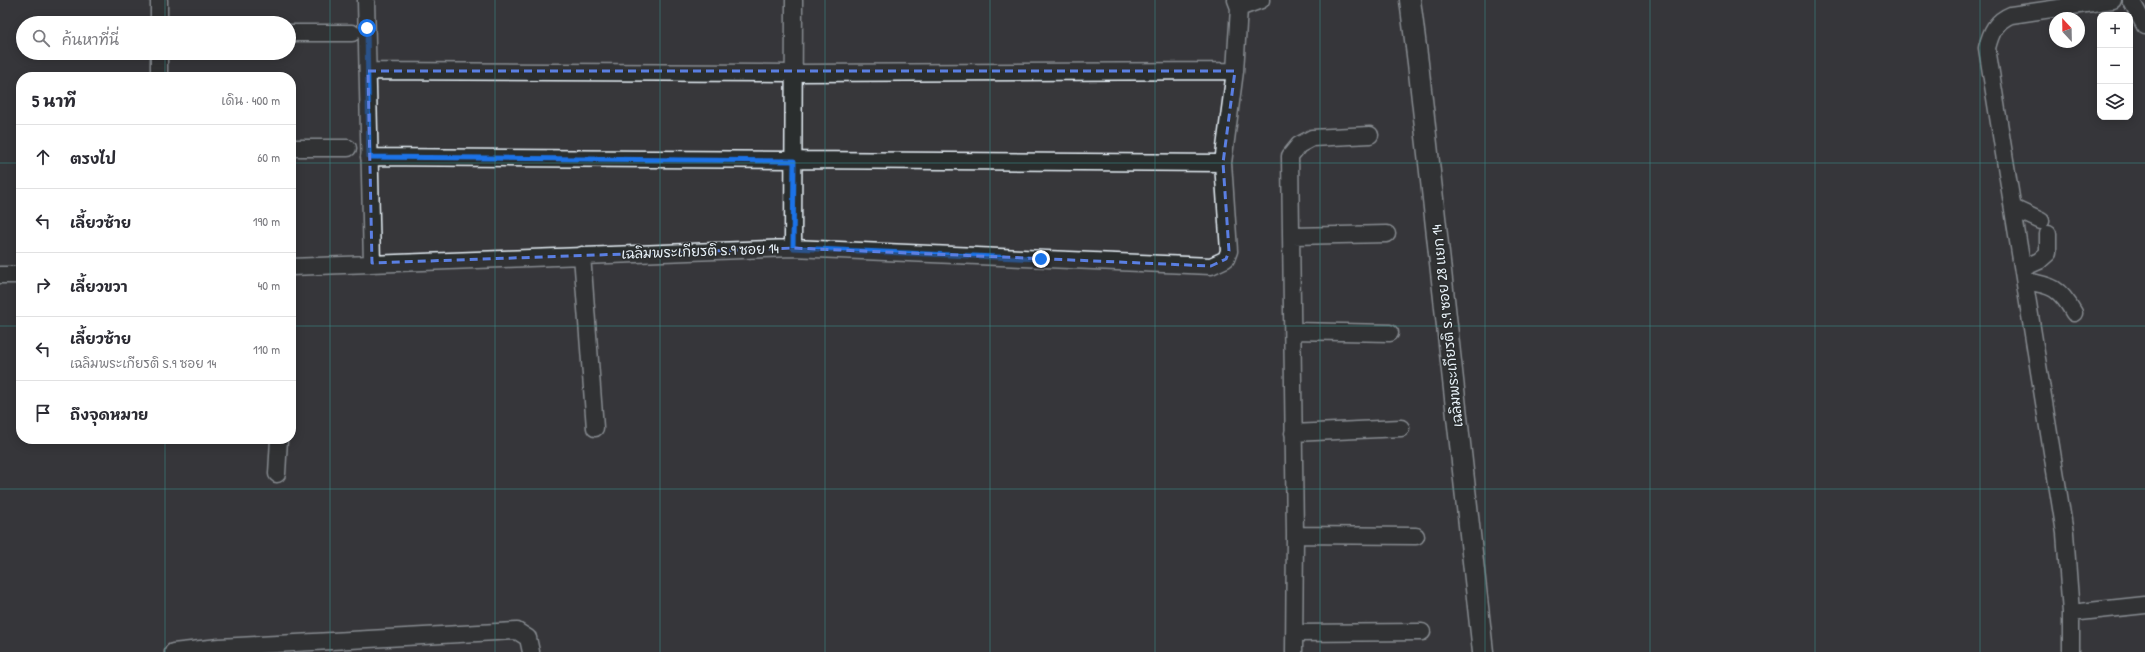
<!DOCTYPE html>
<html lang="th">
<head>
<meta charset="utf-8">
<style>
  body { margin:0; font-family:"Patrick Hand","Playpen Sans Thai",sans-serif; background:#f7f7f7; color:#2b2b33 }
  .controls { position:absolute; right:12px; top:12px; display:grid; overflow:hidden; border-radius:8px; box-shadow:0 2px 10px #0003 }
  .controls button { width:36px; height:36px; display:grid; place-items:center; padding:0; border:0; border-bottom:1px solid #e1e1e2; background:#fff; color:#2b2b33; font:20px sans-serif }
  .compass { position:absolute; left:2049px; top:12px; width:36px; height:36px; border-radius:50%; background:#fff; box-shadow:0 2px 10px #0003; rotate:338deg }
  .stop { position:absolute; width:12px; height:12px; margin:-9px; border:3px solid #1a73e8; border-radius:50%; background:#fff }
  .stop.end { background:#1a73e8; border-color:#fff; box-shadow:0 1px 4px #0008 }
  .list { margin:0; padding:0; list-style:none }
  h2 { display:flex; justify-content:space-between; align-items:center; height:52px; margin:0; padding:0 16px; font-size:17px }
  h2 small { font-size:13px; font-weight:400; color:#7c7c81 }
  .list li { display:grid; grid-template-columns:26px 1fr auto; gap:12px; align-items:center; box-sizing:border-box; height:64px; padding:0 16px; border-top:1px solid #e1e1e2 }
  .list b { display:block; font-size:15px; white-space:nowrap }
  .list p { margin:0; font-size:13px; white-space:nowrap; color:#7c7c81 }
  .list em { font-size:13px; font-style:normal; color:#7c7c81 }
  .icon { flex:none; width:22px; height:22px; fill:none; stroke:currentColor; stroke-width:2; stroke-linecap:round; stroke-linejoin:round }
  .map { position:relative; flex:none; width:2145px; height:652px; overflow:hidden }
  .search { position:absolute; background:#fff; box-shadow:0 2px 10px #0003; left:16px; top:16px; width:280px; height:44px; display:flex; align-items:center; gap:10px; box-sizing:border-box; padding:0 14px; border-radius:22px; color:#7c7c81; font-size:15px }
  .panel { position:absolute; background:#fff; box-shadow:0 2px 10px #0003; left:16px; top:72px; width:280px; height:372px; border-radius:16px }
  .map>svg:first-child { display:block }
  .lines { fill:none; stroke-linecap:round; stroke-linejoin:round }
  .minor-casing { stroke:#e8f1f8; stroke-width:19 }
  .tertiary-casing { stroke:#e8f1f8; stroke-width:23 }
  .minor { stroke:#2a2d2e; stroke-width:16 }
  .tertiary { stroke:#2a2d2e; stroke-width:20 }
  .route { stroke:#1a73e8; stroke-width:5 }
  .marked { fill:none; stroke:#5a7fe2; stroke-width:3; stroke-dasharray:8 5; stroke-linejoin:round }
  .grid { fill:none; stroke:#3a8f8a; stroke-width:1; stroke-opacity:0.55 }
  .labels { text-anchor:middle; stroke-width:3; stroke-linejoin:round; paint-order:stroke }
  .street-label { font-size:14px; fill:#e8f1f8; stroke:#2a2d2e }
</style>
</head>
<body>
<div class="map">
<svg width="2145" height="652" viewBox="0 0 2145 652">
  <rect width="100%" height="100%" fill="#37373a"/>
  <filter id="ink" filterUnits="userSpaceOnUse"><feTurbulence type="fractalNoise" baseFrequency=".025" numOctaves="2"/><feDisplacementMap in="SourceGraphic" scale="8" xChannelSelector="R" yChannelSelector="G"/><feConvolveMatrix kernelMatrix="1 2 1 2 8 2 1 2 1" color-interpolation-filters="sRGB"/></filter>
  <g filter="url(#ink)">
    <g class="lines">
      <defs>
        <path id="minor" d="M159 0V23
          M366 0 372 263
          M2131 0 2145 26
          M1239 8 1261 0
          M289 33H352
          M368 71 793 73 1235 71
          M159 77V53
          M291 148H348
          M369 157 1223 163
          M2013 208 2041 221
          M1292 236 1387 234
          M793 248 794 0
          M582 255 595 428
          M291 267 793 248 1211 266 1226 259 1229 251 1223 163 1235 71 1239 8 1236 0
          M2023 268 2039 261 2048 253V234
          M0 275H21
          M2025 281C2052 285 2060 288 2074 313
          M1293 331 1390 333
          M1293 433 1401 428
          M277 474 279 439
          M1295 535 1416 536
          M2071 613 2145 605
          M1295 633 1422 632
          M173 652 219 647 517 631 528 638 531 652
          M1294 652 1295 535 1290 156 1299 145 1312 138 1370 135
          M2071 652V613L2065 533 1987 48C1991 32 1996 21 2011 15L2113 0"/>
        <path id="tertiary" d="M1410 0 1418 63 1483 652"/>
      </defs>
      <!-- minor casing -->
      <use href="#minor" class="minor-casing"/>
      <!-- tertiary casing -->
      <use href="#tertiary" class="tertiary-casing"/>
      <!-- minor -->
      <use href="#minor" class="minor"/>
      <!-- tertiary -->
      <use href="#tertiary" class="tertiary"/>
    </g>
  </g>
  <g class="lines" filter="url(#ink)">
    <!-- route -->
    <path class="route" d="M367 28 369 157 794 161 793 248 1041 259"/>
  </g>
  <!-- marked area -->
  <path d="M0 0H2145V652H0ZM368 71H1235L1223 163 1229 251 1226 259 1211 266 793 248 372 263Z" fill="#37373a" fill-opacity=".55" fill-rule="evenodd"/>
  <path class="marked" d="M368 71H1235L1223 163 1229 251 1226 259 1211 266 793 248 372 263Z"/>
  <!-- grid -->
  <path class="grid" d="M165 0V23M330 0V652M495 0V652M660 0V652M825 0V652M990 0V652M1155 0V652M1320 0V652M1485 0V652M1650 0V652M1815 0V652M1980 0V652M165 53V77M0 163H21M291 163H2145M0 326H21M291 326H2145M165 439V652M0 489H2145"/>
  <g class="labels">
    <!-- street labels -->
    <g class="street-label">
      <text transform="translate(700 251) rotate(-2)" y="5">เฉลิมพระเกียรติ ร.9 ซอย 14</text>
      <text transform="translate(1447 326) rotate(-96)" y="5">เฉลิมพระเกียรติ ร.9 ซอย 28 แยก 14</text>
    </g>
  </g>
</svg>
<div class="controls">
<button>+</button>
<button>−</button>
<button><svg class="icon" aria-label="layers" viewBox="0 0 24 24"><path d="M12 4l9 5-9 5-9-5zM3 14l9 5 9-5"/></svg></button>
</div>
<svg class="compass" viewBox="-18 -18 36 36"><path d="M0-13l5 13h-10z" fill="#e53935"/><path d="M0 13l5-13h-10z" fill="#7c7c81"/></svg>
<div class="stop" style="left:367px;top:28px"></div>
<div class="stop end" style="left:1041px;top:259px"></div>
<div class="search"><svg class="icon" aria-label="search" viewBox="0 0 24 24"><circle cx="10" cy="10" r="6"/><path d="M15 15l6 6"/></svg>ค้นหาที่นี่</div>
<section class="panel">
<h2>5 นาที<small>เดิน · 400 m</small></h2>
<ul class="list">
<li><svg class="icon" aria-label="ahead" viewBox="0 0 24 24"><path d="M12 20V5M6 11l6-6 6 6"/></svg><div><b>ตรงไป</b></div><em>60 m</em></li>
<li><svg class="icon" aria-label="left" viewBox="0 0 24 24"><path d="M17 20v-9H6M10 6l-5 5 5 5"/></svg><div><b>เลี้ยวซ้าย</b></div><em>190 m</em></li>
<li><svg class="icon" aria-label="right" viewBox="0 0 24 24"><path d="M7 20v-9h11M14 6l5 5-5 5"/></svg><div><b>เลี้ยวขวา</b></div><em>40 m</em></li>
<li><svg class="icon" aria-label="left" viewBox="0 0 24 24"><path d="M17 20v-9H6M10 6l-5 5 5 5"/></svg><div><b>เลี้ยวซ้าย</b><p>เฉลิมพระเกียรติ ร.9 ซอย 14</p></div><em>110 m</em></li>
<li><svg class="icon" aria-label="arrive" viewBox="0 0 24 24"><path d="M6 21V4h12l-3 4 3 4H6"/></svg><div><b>ถึงจุดหมาย</b></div></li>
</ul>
</section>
</div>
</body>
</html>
